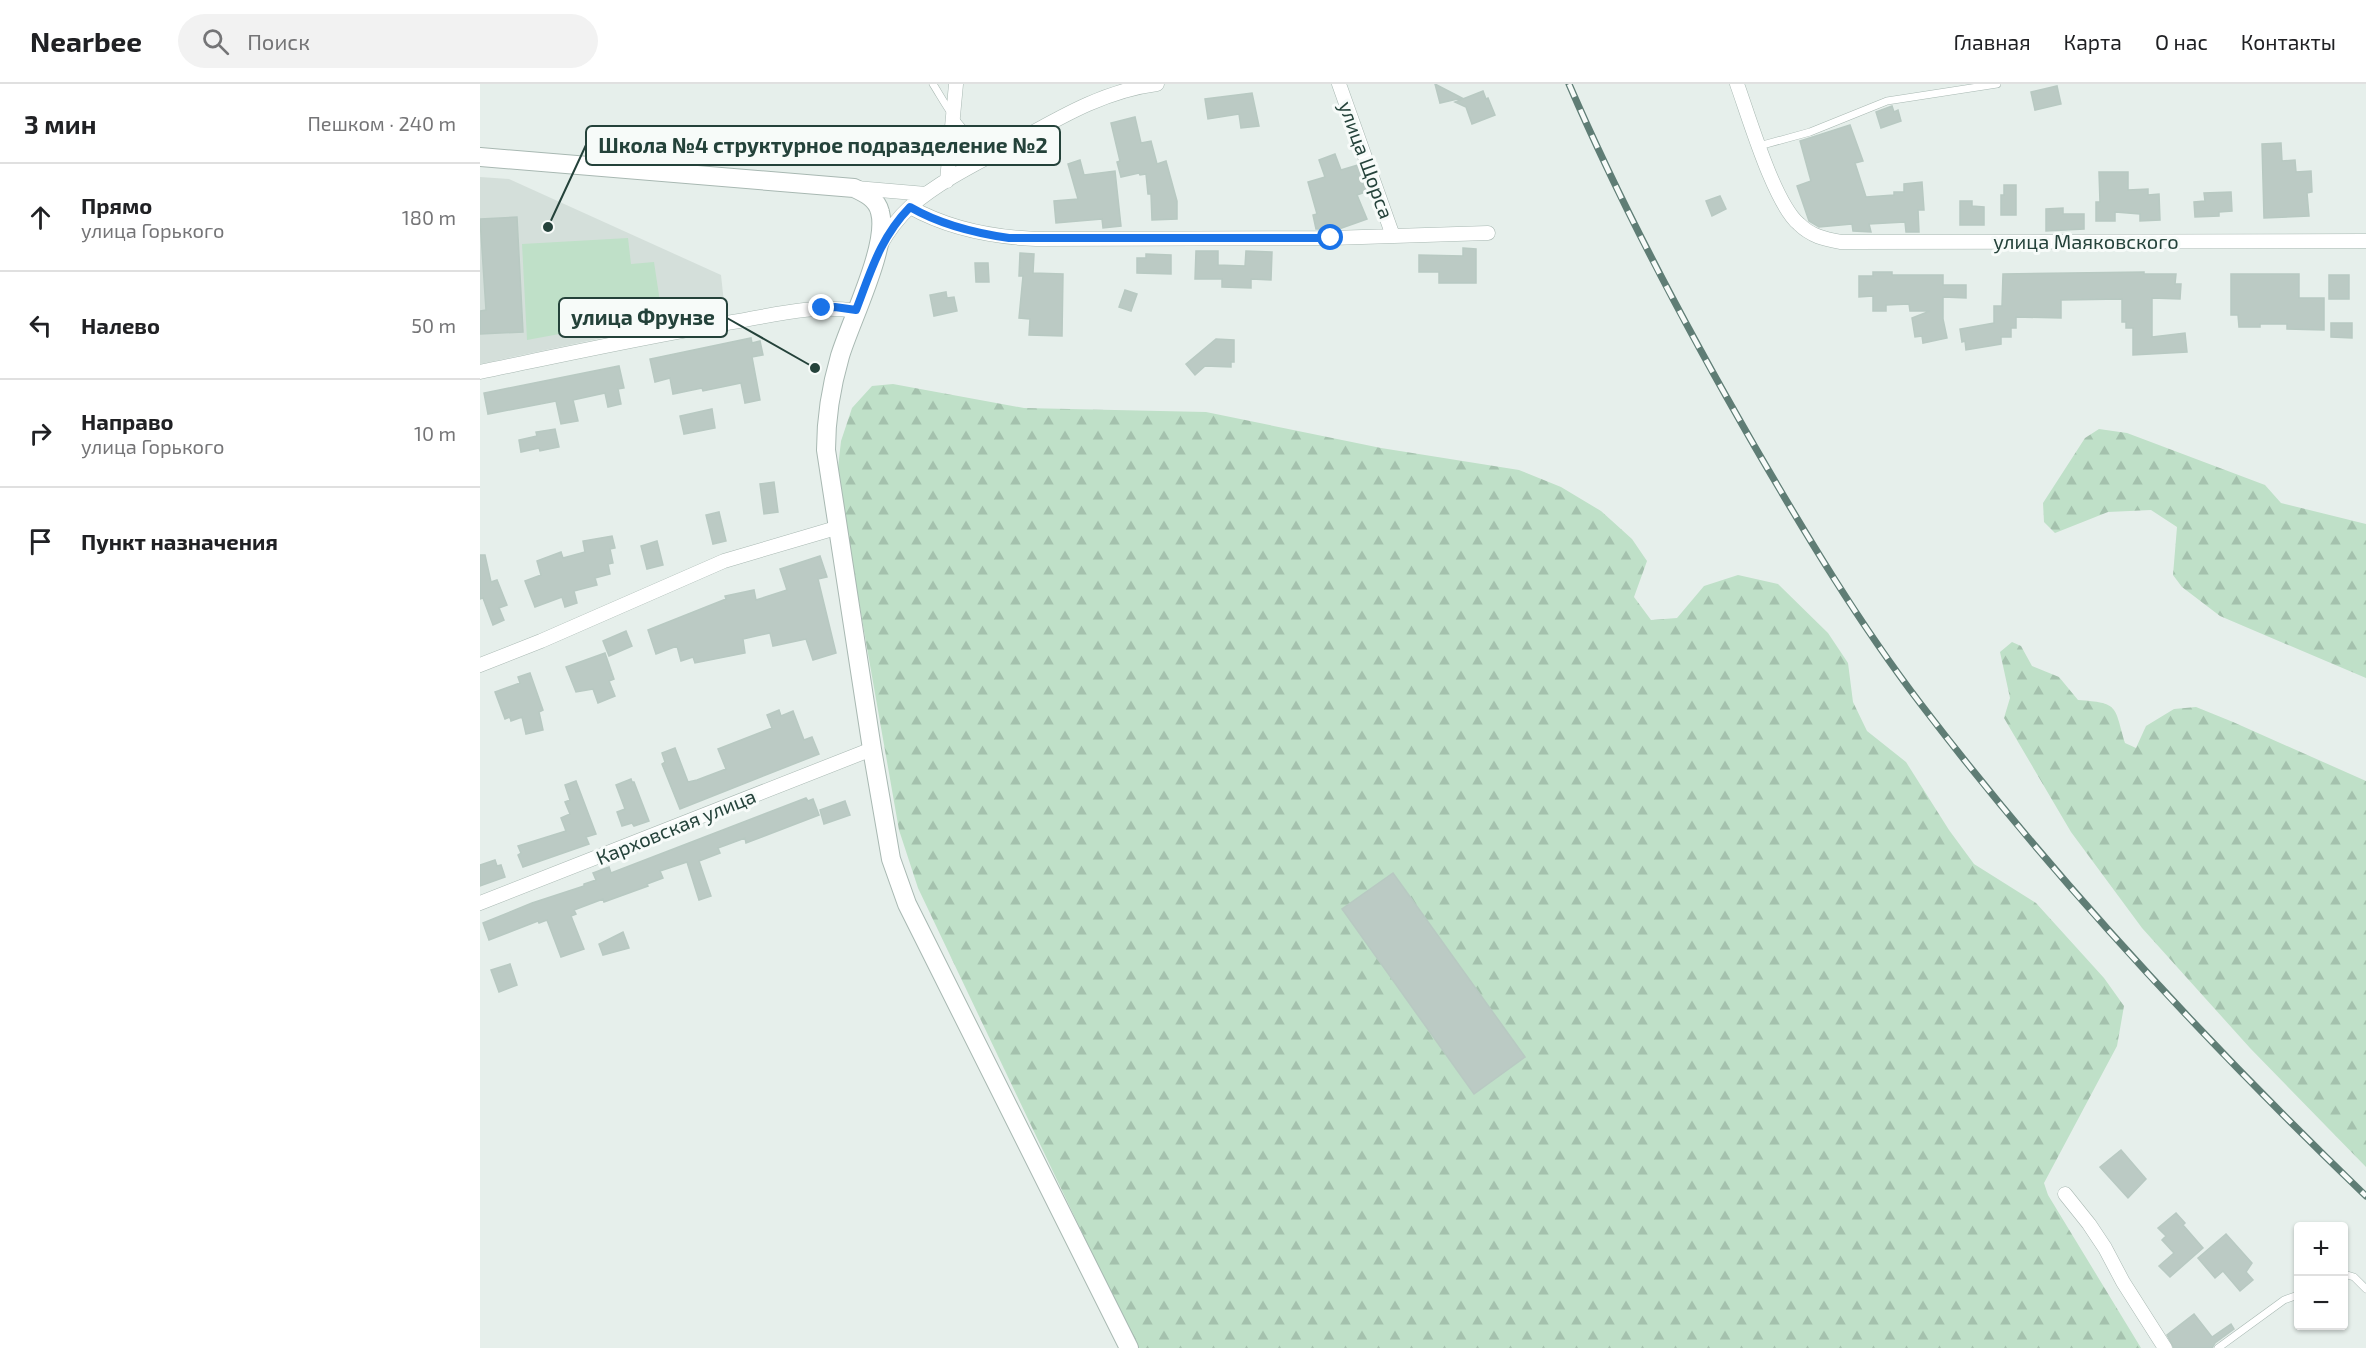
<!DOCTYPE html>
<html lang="ru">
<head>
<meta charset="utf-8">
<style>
  body { margin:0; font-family:"Exo 2",sans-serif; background:#f2f2f2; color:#202124 }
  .controls { position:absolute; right:18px; bottom:18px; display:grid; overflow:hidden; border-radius:6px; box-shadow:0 2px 4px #0004 }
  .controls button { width:54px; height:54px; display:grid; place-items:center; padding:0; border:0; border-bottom:2px solid #e0e0e0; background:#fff; color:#202124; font:30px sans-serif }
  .stop { position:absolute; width:18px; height:18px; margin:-14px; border:4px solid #1a73e8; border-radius:50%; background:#fff }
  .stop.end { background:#1a73e8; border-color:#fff; box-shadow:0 2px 6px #0008 }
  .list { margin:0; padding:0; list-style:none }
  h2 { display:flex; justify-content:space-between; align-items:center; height:78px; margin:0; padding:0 24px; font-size:26px }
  h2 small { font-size:20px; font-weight:400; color:#757577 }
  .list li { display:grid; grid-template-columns:39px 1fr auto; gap:18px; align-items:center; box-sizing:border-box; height:108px; padding:0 24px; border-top:2px solid #e0e0e0 }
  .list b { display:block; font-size:22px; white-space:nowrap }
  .list p { margin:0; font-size:20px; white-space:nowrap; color:#757577 }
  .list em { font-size:20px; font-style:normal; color:#757577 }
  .icon { flex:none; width:33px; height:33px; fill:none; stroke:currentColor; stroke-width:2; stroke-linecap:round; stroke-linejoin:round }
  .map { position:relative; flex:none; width:1886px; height:1264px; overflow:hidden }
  header { display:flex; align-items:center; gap:36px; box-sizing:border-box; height:84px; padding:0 30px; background:#fff; border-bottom:2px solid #e0e0e0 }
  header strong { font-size:28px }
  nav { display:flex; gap:33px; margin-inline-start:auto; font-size:21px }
  .search { width:420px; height:54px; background:#f2f2f2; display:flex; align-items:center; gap:15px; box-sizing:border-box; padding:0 21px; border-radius:33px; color:#757577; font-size:22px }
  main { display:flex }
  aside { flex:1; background:#fff }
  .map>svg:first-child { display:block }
  .built { fill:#d4dfda }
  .green { fill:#bfe0c8 }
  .forest { fill:url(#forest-firs) }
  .building { fill:#bbcac4; stroke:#b8c9c2; stroke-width:1.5 }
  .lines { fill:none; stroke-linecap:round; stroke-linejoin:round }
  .service-casing { stroke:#a8b8b2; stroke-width:8 }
  .minor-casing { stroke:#a8b8b2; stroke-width:15 }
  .tertiary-casing { stroke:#a8b8b2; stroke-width:20 }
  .service { stroke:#fff; stroke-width:7 }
  .minor { stroke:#fff; stroke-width:14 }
  .tertiary { stroke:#fff; stroke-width:18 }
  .rail-casing { stroke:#5f7d75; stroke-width:7 }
  .rail { stroke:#f7fbf9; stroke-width:4.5; stroke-dasharray:14; stroke-linecap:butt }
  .route { stroke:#1a73e8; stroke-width:8 }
  .labels { text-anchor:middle; stroke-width:6; stroke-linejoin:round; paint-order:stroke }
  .street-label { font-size:20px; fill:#24423a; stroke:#f7fbf9 }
  .leader { fill:none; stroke:#24423a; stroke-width:2 }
  .callout-dot { fill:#24423a; stroke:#f7fbf9; stroke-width:2 }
  .callout { fill:#f7fbf9; stroke:#24423a; stroke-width:2 }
  .callout-label { font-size:21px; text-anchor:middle; font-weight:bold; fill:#24423a }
</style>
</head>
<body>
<header>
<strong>Nearbee</strong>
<div class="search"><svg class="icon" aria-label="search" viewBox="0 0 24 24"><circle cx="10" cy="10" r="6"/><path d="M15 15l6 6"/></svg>Поиск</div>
<nav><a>Главная</a><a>Карта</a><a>О нас</a><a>Контакты</a></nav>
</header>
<main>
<aside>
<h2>3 мин<small>Пешком · 240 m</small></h2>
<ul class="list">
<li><svg class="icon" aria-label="ahead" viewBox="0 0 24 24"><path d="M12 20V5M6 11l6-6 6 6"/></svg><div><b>Прямо</b><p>улица Горького</p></div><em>180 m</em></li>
<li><svg class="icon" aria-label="left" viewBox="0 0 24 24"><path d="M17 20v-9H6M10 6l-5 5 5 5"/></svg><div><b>Налево</b></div><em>50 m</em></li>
<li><svg class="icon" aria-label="right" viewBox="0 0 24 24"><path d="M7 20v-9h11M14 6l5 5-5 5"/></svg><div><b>Направо</b><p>улица Горького</p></div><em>10 m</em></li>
<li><svg class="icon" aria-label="arrive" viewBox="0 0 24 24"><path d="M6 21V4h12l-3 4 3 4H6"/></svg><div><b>Пункт назначения</b></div></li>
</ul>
</aside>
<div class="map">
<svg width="1886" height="1264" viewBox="0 0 1886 1264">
  <defs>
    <pattern id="forest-firs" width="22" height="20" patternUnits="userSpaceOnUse" patternTransform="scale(1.5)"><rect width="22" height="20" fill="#bfe0c8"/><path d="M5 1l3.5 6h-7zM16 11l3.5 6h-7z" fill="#a4c1ad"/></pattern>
  </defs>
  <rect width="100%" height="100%" fill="#e6efeb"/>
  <!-- built -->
  <path class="built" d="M0 93 29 95 241 191 245 228 0 280Z"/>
  <!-- green -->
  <path class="green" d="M148 154 151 180 174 178 182 231 47 256 42 160Z"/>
  <!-- forest -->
  <path class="forest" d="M413 300 544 324 726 328 901 364 1039 386 1081 403 1121 427 1152 455 1167 477 1154 513 1171 536 1197 534 1224 502 1258 491 1298 500 1348 549 1368 579 1373 618 1387 647 1426 678 1469 746 1494 780 1556 819 1624 894 1644 922 1637 962 1564 1099 1568 1111 1661 1264H657L438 804 419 746 357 393 361 357 372 324 392 302Z
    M1619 345 1647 349 1785 401 1801 419 1886 440V594L1740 532 1702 503 1693 491 1697 443 1671 426 1628 428 1575 449 1564 438 1563 419 1605 354Z
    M1532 558 1541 562 1552 582 1579 593 1598 616C1639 619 1634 621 1645 659L1656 664 1666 642 1694 625 1716 623 1753 638 1886 697V1083L1770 964 1662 844 1591 748 1524 634 1530 614 1520 568Z"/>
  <!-- building -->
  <path class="building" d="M955 0 982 14 960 19Z
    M1577 2 1581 20 1555 26 1551 8Z
    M1003 7 1006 15 1008 14 1015 31 992 40 986 23 975 18Z
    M772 9 779 42 761 44 759 30 728 35 725 15Z
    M1412 22 1414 28 1418 26 1421 37 1401 44 1396 28Z
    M655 33 661 59 671 57 677 80 686 77 697 117V135L672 136 671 110H668L666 90 660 91 659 89 641 93 637 78 640 77 631 39Z
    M1370 41 1383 77 1375 79 1386 113 1414 111V108H1424V100L1442 98 1444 126H1438L1439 148H1426L1425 138 1389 140 1391 148 1373 147 1372 140 1339 143 1329 137 1317 102 1331 97 1320 57Z
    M1801 59 1802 77 1815 76 1816 88 1831 87 1832 108 1827 109 1829 132 1784 134 1782 60Z
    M855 70 861 86 878 81 888 107 877 111 887 135 859 145H836L833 131 837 130 828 98 845 93 839 76Z
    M600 76 604 91 635 87 641 142 623 144 622 135 576 139 574 117 598 115 588 80Z
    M1619 88H1648V106L1668 105V111L1679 110 1680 136 1660 137V130L1635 128V137H1616V118H1620Z
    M1524 101H1536V131H1521V111H1524Z
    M1751 108 1752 127 1739 128V132L1715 133 1714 118 1725 117 1724 109Z
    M1240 112 1246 125 1232 132 1226 117Z
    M1480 117H1492V122L1504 123V141H1480Z
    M1583 124V130H1604V145L1566 147V125Z
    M37 133 43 248 0 250V227L6 226 0 135Z
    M983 164 996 165V199H959V188H939V171L983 172Z
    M716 167H738V181L765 182 766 167 792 168 791 196 771 195V204L742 203V195H715Z
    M540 169 554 170 553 189 583 190 582 252 549 251 550 235 539 234 543 192H539Z
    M666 170 691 171V190L657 189V174H666Z
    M495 179H508L509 198H496Z
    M1393 188H1412V191H1463V201H1486V214L1463 213V235L1467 254 1443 259 1442 252 1435 253 1432 234 1450 227H1430L1429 220 1406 221V227H1393V212L1379 213V192H1393Z
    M1664 188V190H1696L1695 200H1701L1700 215 1672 214V253L1705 249 1707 268 1653 271V244H1646V238H1642V215L1581 216V234L1536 233V244H1531V253H1521V260L1486 266 1485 257 1482 258 1480 245 1514 239V222H1522L1523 190Z
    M1751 190H1819V214H1844V246L1807 245V240H1780V243H1759L1758 231H1751Z
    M1849 191H1869V215H1849Z
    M645 206 657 210 651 227 639 223Z
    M466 208 467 214 474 213 477 227 454 232 450 211Z
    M1851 239H1872V254L1851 253Z
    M271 254 272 259 280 257 283 271 272 273 280 316 265 319 261 299 223 307 222 304 193 310 190 294 175 298 170 275Z
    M736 255 754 256V278H751V283L725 282 715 291 706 280Z
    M139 282 144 304 138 305 141 320 128 323 125 309 93 316 98 337 81 340 76 317 8 330 4 309Z
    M232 325 235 344 204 350 200 332Z
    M75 345 79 363 60 367 59 364 41 368 39 356 57 352 56 348Z
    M294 398 298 428 284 430 280 400Z
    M239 428 246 457 233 460 226 431Z
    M132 452 135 464 130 465 133 479 128 480 130 490 115 494 117 501 94 507 97 519 85 523 82 513 55 523 45 497 61 491 57 477 81 468 83 474 105 468 103 457Z
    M177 457 183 481 167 485 161 462Z
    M0 471H5L11 498 17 496 27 521 19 524 24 536 13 541 3 514 0 515Z
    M340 472 347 493 338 495 356 569 333 576 326 555 293 562 290 549 263 555 265 569 215 579 213 573 201 577 197 562 176 570 168 546 246 515 245 512 274 506 276 516 307 506 300 485Z
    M146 547 152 562 129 572 123 557Z
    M125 569 134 595 129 597 135 612 118 619 113 605 96 608 86 583Z
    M50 589 63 626 59 628 63 646 46 650 42 633 31 637 30 633 25 635 15 608 40 599 38 593Z
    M299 626 301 632 313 627 324 656 332 653 339 670 200 725 182 680 185 678 182 669 195 664 208 698 217 696 246 685 238 665 292 644 287 631Z
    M151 695 152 698H154L169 737 154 742 152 739 142 742 137 728 145 725 136 701Z
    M96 697 116 750 106 753 109 760 43 783 38 771 41 769 38 762 86 747 81 734 90 730 85 718 90 716 85 701Z
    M326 714 328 717 333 715 339 731 266 759 265 754 238 764 240 769 219 777 231 812 219 816 207 778 180 787 183 794 167 800 168 802 124 818 123 815 94 826 96 830 91 832 104 865 81 873 67 836 59 839 58 837 9 856 3 839 52 819 104 802V800L116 796 113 789 129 783 131 789Z
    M365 717 370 731 344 740 340 726Z
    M15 776 17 782 21 781 25 793 0 802V781Z
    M913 789 1045 973 994 1010 862 825Z
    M143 848 149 864 123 871 119 860Z
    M30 880 37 901 19 908 11 886Z
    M1641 1066 1666 1095 1648 1114 1620 1083Z
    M1696 1129 1705 1139 1703 1141 1723 1164 1690 1193 1679 1182 1694 1169 1682 1156 1686 1152 1678 1144Z
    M1746 1150 1772 1179 1766 1188 1773 1196 1760 1207 1743 1187 1735 1194 1718 1174Z
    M1714 1230 1732 1253 1751 1240 1754 1245 1735 1259 1732 1264H1694L1687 1251Z"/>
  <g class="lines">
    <defs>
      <path id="service" d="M453 0C470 27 486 63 522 62
        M1279 62 1330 48 1407 17 1517 0
        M1864 1190 1874 1193 1886 1205
        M1738 1264 1804 1216 1818 1211"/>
      <path id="minor" d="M859 0 913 152
        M1257 0C1269 33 1294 119 1319 140 1331 152 1344 155 1361 158L1886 157
        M467 97 476 0
        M376 104 446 110
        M430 123C469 145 511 153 556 155L851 154 1008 149
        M400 162C408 147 419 133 431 122 459 98 493 81 525 64 574 37 621 7 677 0
        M0 288C86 270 172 251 259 237 298 230 337 220 376 227
        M0 581 61 557 244 477 356 444
        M0 819 392 665
        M1585 1110 1609 1140 1625 1164 1643 1198 1685 1264"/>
      <path id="tertiary" d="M0 73 374 104C385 109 397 115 400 128 409 161 371 236 360 272 351 303 346 333 346 366L392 665 411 775 427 820 649 1264"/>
    </defs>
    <!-- service casing -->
    <use href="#service" class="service-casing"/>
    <!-- minor casing -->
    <use href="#minor" class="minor-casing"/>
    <!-- tertiary casing -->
    <use href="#tertiary" class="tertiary-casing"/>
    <!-- service -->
    <use href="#service" class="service"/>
    <!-- minor -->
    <use href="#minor" class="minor"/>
    <!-- tertiary -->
    <use href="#tertiary" class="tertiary"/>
    <defs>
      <path id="rail" d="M1089 0C1143 125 1207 245 1275 363 1326 451 1379 539 1440 619 1575 796 1726 958 1886 1112"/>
    </defs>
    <!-- rail casing -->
    <use href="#rail" class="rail-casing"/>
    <!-- rail -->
    <use href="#rail" class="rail"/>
  </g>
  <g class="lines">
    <!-- route -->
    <path class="route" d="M342 224 355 223 376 226C391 187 400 154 430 123 461 141 494 149 529 154H851"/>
  </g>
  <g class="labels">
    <!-- street labels -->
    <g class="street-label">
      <text transform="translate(886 76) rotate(70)" y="7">улица Щорса</text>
      <text x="1606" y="165">улица Маяковского</text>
      <text transform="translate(196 743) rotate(-22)" y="7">Карховская улица</text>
    </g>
  </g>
  <!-- callouts -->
  <path class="leader" d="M68 143L106 61M335 284L247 234"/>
  <g class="callout-dot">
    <circle cx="68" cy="143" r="6"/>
    <circle cx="335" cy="284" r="6"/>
  </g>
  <g class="callout">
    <rect x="106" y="42" width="474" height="39" rx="6"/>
    <rect x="79" y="214" width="168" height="39" rx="6"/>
  </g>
  <g class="callout-label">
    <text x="343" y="69">Школа №4 структурное подразделение №2</text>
    <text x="163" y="241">улица Фрунзе</text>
  </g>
</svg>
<div class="controls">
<button>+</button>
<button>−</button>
</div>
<div class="stop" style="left:851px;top:154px"></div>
<div class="stop end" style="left:342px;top:224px"></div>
</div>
</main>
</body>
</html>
